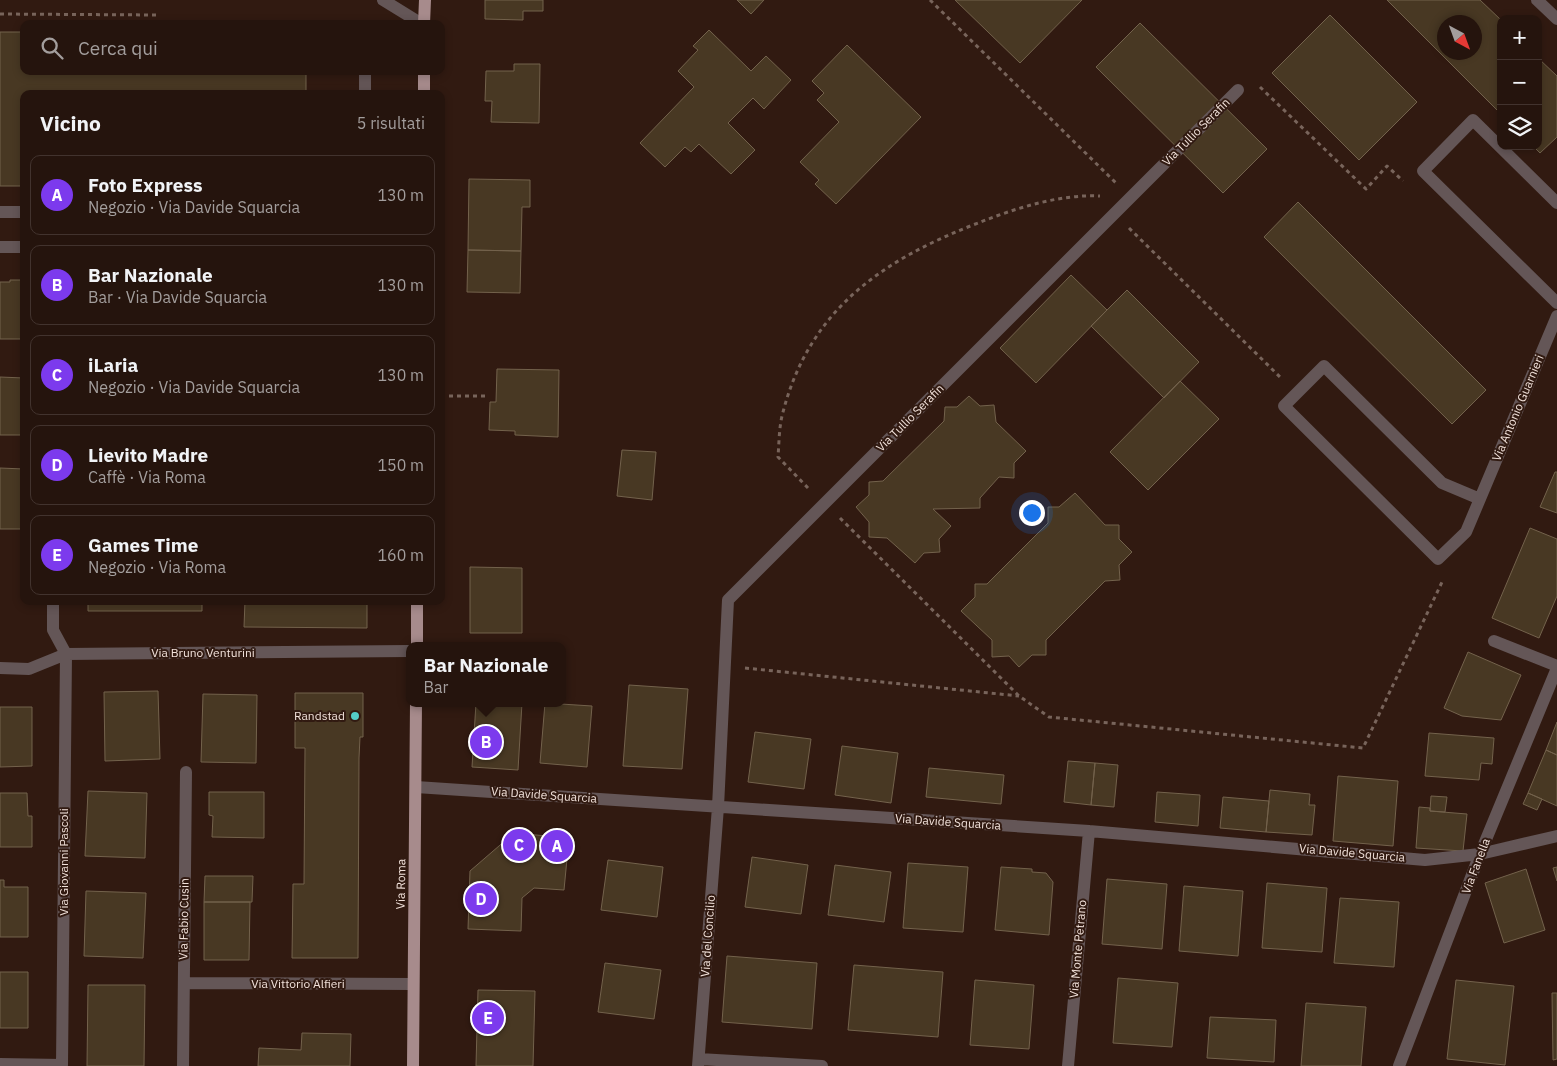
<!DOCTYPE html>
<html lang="it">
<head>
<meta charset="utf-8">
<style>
  body { margin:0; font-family:"IBM Plex Sans",sans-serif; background:#31211b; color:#f1f3f6 }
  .controls { position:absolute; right:15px; top:15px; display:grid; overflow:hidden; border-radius:10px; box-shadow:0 2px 8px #0003 }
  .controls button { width:45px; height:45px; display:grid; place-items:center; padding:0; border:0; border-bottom:1px solid #42332e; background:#25140d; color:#f1f3f6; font:25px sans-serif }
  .compass { position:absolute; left:1437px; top:15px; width:45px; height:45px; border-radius:50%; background:#25140d; box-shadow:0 2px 8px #0003; rotate:139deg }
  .you { position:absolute; left:1031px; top:512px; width:18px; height:18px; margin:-12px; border:4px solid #fff; border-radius:50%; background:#1a73e8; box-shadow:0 0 0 8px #1a73e833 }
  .badge { display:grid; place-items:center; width:32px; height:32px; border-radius:50%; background:#7c3aed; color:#fff; font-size:16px; font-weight:700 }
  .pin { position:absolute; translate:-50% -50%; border:2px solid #fff; box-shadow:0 1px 5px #0006 }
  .popup { position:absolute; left:406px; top:642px; width:160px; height:65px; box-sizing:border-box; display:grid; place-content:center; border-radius:10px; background:#25140d; filter:drop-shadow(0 1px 4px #0005); font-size:16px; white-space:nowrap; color:#a39e9d }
  .popup b { font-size:19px; color:#f1f3f6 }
  .popup::after { content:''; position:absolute; left:50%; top:100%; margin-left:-10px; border:10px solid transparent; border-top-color:#25140d }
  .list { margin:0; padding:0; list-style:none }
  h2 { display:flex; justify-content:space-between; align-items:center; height:65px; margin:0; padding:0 20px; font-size:21px }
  h2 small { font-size:16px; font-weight:400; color:#a39e9d }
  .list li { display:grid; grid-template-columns:32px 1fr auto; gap:15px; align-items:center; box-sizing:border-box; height:80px; margin:0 10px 10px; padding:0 10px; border:1px solid #42332e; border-radius:10px }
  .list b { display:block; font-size:19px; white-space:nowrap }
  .list p { margin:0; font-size:16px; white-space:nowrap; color:#a39e9d }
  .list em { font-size:16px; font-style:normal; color:#a39e9d }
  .icon { flex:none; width:28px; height:28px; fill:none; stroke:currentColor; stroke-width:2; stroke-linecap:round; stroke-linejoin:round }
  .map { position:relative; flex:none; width:1557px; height:1066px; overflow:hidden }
  .search { position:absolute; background:#25140d; box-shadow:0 2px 8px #0003; left:20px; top:20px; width:425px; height:55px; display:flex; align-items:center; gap:12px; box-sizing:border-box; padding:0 18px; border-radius:10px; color:#a39e9d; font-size:19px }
  .panel { position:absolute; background:#25140d; box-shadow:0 2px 8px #0003; left:20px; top:90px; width:425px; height:515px; border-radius:10px }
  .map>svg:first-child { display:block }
  .building { fill:#483823; stroke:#73624c; fill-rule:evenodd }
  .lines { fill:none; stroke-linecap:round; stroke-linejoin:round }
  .path { stroke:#78645b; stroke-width:3; stroke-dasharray:4 4; stroke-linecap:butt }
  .minor { stroke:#645657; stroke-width:12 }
  .major { stroke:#a78b8c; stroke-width:12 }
  .poi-dot { fill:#54cdc8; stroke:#311a11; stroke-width:2 }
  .labels { text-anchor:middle; stroke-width:4; stroke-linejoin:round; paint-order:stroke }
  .street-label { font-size:12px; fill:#f1e1da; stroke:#311a11 }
  .poi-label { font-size:12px; fill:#f1e1da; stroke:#311a11; text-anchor:end }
</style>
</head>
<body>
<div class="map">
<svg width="1557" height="1066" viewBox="0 0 1557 1066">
  <rect width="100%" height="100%" fill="#311a11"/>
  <!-- building -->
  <path class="building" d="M485 0H543V11H523V20L485 19Z
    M737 0H764L751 14Z
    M955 0H1082L1020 63Z
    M1387 0H1480L1501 20V114ZM1444 22H1474V52H1444Z
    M1330 15 1417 102 1359 160 1272 73Z
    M1140 23 1267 149 1223 193 1096 67Z
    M709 30 751 71 766 56 791 80 764 109 753 98 728 123 755 150 731 174 699 144 691 152 685 147 665 167 640 143 694 87 678 71 698 50 693 46Z
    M0 32H24V71H306V94H24V186H0Z
    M847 45 921 117 836 204 815 184 819 180 800 162 839 122 817 100 824 93 812 81Z
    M1538 58 1557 76V137L1540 153 1533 146H1538Z
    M514 64H540L539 123 491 122 492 101H485L486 71H514Z
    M469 179 530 180V207H522L521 251 468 250Z
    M1298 202 1486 390 1452 424 1264 237Z
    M468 250 521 251 520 293 467 292Z
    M1071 275 1107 310 1036 383 1000 348Z
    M10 280H24V339H0V282H10Z
    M1127 290 1199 362 1164 398 1091 326Z
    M497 369 559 370 558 437 515 435V431L489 430 490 402H496Z
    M0 377 24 378V435H0Z
    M1180 381 1219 419 1148 490 1110 452Z
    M969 396 980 406 994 405 996 422 1026 451 1014 463V478L999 477 980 498V508L933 509 951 526 939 539 940 552 924 553 915 563 887 538 869 537V522L856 507 869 495V482L883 481 944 421 945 407H957Z
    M622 450 656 452 652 500 617 496Z
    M0 468 24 469V529H0Z
    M1555 472H1557V513L1540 507Z
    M1075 493 1105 525H1119V539L1132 552 1119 565 1120 580 1105 581 1046 640V655H1032L1019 667 1009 656 992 657V640L961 611 975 597V584H987L1048 523V507H1059Z
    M1530 528 1557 539V596L1539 638 1492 618Z
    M470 567 522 568V633H470Z
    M88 601H202V611H88Z
    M245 601H367V628L244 627Z
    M1468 652 1521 675 1501 720 1462 716 1444 708Z
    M629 685 688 689 682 769 623 766Z
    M158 691 160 759 105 761 104 692Z
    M295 693H363V737H360L359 758 358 958H292L293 884H304L305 748H295Z
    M203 694 257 695 256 763 201 762Z
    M476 703H522L518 770 472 767Z
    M545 703 592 706 587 767 540 763Z
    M0 707H32V766L0 767Z
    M1557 722V755L1546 750Z
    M755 732 811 739 804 789 748 782Z
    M1429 733 1494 738 1492 764 1481 763 1479 780 1425 776Z
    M842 746 898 753 891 803 835 795Z
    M1546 750 1557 755V806L1528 793Z
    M1068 761 1095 763 1091 805 1064 802Z
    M1095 763 1118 765 1114 807 1091 805Z
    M929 768 1004 775 1001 804 926 797Z
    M1338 776 1398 781 1393 846 1333 841Z
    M1270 790 1310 794 1309 805H1315L1312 835 1266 832Z
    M88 791 147 793 145 858 85 856Z
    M209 792H264V838L212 837 213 816 209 815Z
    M1157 792 1200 795 1198 826 1155 822Z
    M0 793H27L28 816H32V847H0Z
    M1528 793 1542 799 1537 810 1523 804Z
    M1431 796 1447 797 1445 812 1430 811Z
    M1223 797 1269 801 1266 832 1220 828Z
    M1419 807 1430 808V811L1467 814 1463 851 1416 848Z
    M514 833 569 838 564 890 534 888 522 898 521 931 468 929 470 871Z
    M752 857 808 865 801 914 745 907Z
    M608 860 663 867 657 917 601 910Z
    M908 863 968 867 963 932 903 928Z
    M835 865 891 872 884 922 828 915Z
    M1001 867 1032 869V872L1046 873 1053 882 1049 935 995 930Z
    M1557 867V881L1553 868Z
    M1526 869 1545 930 1504 943 1485 883Z
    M205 876H253L252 902H204Z
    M1107 879 1167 884 1162 949 1102 944Z
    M0 880H4V887H28V937H0Z
    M1267 883 1327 888 1322 952 1262 948Z
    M1184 886 1243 891 1238 956 1179 951Z
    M86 891 146 893 143 958 84 956Z
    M1340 898 1399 902 1394 967 1334 963Z
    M204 902H250L249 960H204Z
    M727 956 817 963 812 1029 722 1022Z
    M605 963 661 970 654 1019 598 1012Z
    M854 965 943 972 938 1037 848 1030Z
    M0 972H28V1028H0Z
    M1118 978 1178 983 1172 1047 1113 1043Z
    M975 980 1034 985 1029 1049 970 1045Z
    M1456 980 1514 986 1505 1065 1447 1059Z
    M88 985H145L144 1066H87Z
    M478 990 535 991 533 1066H476Z
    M1552 993H1557V1059L1553 1060Z
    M1306 1003 1366 1007 1361 1066H1301Z
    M1210 1017 1276 1020 1274 1062 1207 1058Z
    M302 1033 351 1034 350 1066H258L259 1048 301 1050Z"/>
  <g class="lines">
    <!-- path -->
    <path class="path" d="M930 0 1116 183
      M0 14 158 15
      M1260 87 1366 189 1387 166 1403 181
      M1129 228 1281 378
      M441 396H489
      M808 488 778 457C779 444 779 429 782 416 808 310 882 260 978 223 1016 208 1060 194 1100 196
      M840 518 1019 696 1049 717 1363 748 1443 580
      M745 668 1019 696"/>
    <!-- minor -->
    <path class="minor" d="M383 0 422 24
      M1537 0 1557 19
      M365 94V71
      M1557 203 1473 120 1423 171 1557 303
      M0 212H24
      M0 247H24
      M1480 499 1442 483 1324 366 1284 406 1438 559 1466 532 1557 316
      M1494 641 1557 666
      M0 668 29 669 66 654 410 651
      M416 787 1089 831 1425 860 1480 854 1557 836
      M184 983 413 984
      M699 1059 822 1066
      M0 1064 62 1065 66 654 53 630V601
      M183 1066 186 772
      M698 1066 718 807 728 600 1238 90
      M1068 1066 1089 831
      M1399 1066 1480 854 1557 668"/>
    <!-- major -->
    <path class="major" d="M424 24 425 0
      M424 94V71
      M417 646V601
      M413 1066 416 703"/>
  </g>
  <!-- markers -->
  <circle class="poi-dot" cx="355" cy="716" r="5"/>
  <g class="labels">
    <!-- street labels -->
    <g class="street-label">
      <text transform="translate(1196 132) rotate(-45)" y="4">Via Tullio Serafin</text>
      <text transform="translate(1518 408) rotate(-67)" y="4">Via Antonio Guarnieri</text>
      <text transform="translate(910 418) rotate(-45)" y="4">Via Tullio Serafin</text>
      <text x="203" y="657">Via Bruno Venturini</text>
      <text transform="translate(544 795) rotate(4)" y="4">Via Davide Squarcia</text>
      <text transform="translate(948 822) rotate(4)" y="4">Via Davide Squarcia</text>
      <text transform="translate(1352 853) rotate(5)" y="4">Via Davide Squarcia</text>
      <text transform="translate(64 862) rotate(-90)" y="4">Via Giovanni Pascoli</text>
      <text transform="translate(1476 866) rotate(-69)" y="4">Via Fanella</text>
      <text transform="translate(401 884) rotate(-89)" y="4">Via Roma</text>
      <text transform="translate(184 919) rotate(-89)" y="4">Via Fabio Cusin</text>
      <text transform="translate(708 936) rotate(-86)" y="4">Via del Concilio</text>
      <text transform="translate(1078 949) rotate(-85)" y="4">Via Monte Petrano</text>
      <text x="298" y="988">Via Vittorio Alfieri</text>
    </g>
    <!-- poi labels -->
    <g class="poi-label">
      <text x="345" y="720">Randstad</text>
    </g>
  </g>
</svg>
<div class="controls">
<button>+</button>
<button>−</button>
<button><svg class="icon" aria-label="layers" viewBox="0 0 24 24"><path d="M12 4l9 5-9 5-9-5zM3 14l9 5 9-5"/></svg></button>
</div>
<svg class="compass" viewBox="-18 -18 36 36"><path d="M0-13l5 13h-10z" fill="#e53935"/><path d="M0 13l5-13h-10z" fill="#a39e9d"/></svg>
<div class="you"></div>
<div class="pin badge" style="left:557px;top:846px">A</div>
<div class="pin badge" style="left:486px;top:742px">B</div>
<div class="popup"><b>Bar Nazionale</b>Bar</div>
<div class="pin badge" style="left:519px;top:845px">C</div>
<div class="pin badge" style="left:481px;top:899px">D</div>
<div class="pin badge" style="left:488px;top:1018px">E</div>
<div class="search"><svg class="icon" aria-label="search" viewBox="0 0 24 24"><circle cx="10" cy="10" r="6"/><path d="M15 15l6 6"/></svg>Cerca qui</div>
<section class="panel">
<h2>Vicino<small>5 risultati</small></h2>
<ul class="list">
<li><span class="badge">A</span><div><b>Foto Express</b><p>Negozio · Via Davide Squarcia</p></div><em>130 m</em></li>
<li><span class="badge">B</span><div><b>Bar Nazionale</b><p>Bar · Via Davide Squarcia</p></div><em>130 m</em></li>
<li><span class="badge">C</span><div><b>iLaria</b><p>Negozio · Via Davide Squarcia</p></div><em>130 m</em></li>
<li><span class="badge">D</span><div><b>Lievito Madre</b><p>Caffè · Via Roma</p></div><em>150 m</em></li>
<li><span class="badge">E</span><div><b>Games Time</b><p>Negozio · Via Roma</p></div><em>160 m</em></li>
</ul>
</section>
</div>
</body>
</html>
